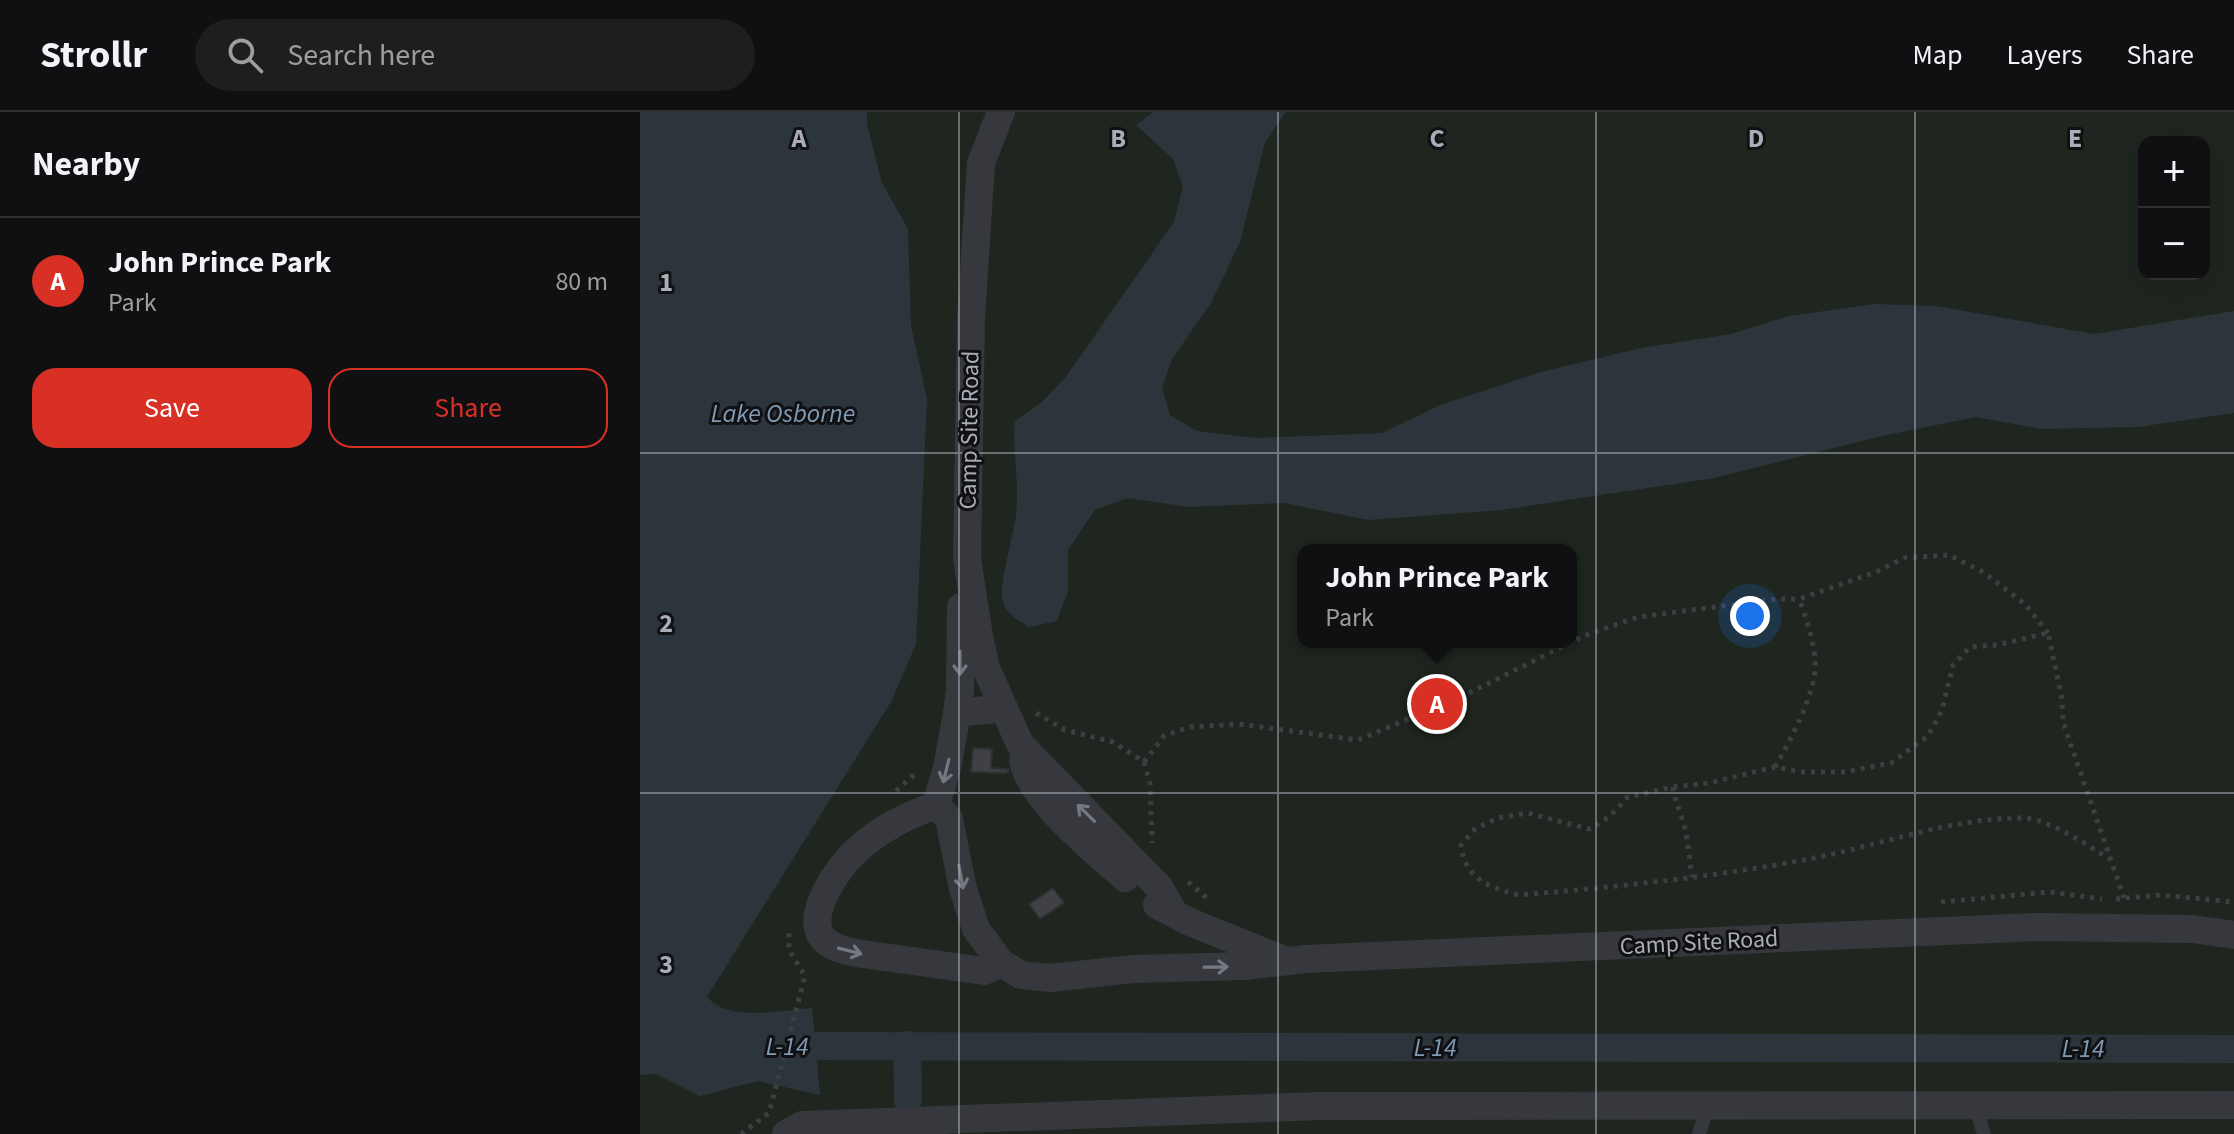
<!DOCTYPE html>
<html lang="en">
<head>
<meta charset="utf-8">
<style>
  body { margin:0; font-family:"Source Sans 3",sans-serif; background:#1e1e20; color:#f1f3f6 }
  .controls { position:absolute; right:24px; top:24px; display:grid; overflow:hidden; border-radius:16px; box-shadow:0 8px 32px #0002 }
  .controls button { width:72px; height:72px; display:grid; place-items:center; padding:0; border:0; border-bottom:2px solid #303032; background:#101012; color:#f1f3f6; font:40px sans-serif }
  .you { position:absolute; left:1110px; top:504px; width:28px; height:28px; margin:-20px; border:6px solid #fff; border-radius:50%; background:#1a73e8; box-shadow:0 0 0 12px #1a73e833 }
  .badge { display:grid; place-items:center; width:52px; height:52px; border-radius:50%; background:#d93025; color:#fff; font-size:26px; font-weight:700 }
  .pin { position:absolute; translate:-50% -50%; border:4px solid #fff; box-shadow:0 2px 8px #0006 }
  .popup { position:absolute; left:657px; top:432px; width:280px; height:104px; box-sizing:border-box; display:grid; place-content:center; border-radius:16px; background:#101012; filter:drop-shadow(0 2px 6px #0005); font-size:26px; white-space:nowrap; color:#9c9d9f }
  .popup b { font-size:30px; color:#f1f3f6 }
  .popup::after { content:''; position:absolute; left:50%; top:100%; margin-left:-16px; border:16px solid transparent; border-top-color:#101012 }
  .list { margin:0; padding:0; list-style:none }
  h2 { display:flex; justify-content:space-between; align-items:center; height:104px; margin:0; padding:0 32px; font-size:34px }
  h2 small { font-size:26px; font-weight:400; color:#9c9d9f }
  .list li { display:grid; grid-template-columns:52px 1fr auto; gap:24px; align-items:center; box-sizing:border-box; height:128px; padding:0 32px; border-top:2px solid #303032 }
  .list b { display:block; font-size:30px; white-space:nowrap }
  .list p { margin:0; font-size:26px; white-space:nowrap; color:#9c9d9f }
  .list em { font-size:26px; font-style:normal; color:#9c9d9f }
  .actions { display:flex; gap:16px; padding:24px 32px }
  .actions a { flex:1; padding:18px 0; border:2px solid #d93025; border-radius:24px; text-align:center; font-size:28px; color:#d93025 }
  .actions .main { background:#d93025; color:#fff }
  .icon { flex:none; width:44px; height:44px; fill:none; stroke:currentColor; stroke-width:2; stroke-linecap:round; stroke-linejoin:round }
  .map { position:relative; flex:none; width:1594px; height:1022px; overflow:hidden }
  header { display:flex; align-items:center; gap:48px; box-sizing:border-box; height:112px; padding:0 40px; background:#101012; border-bottom:2px solid #303032 }
  header strong { font-size:38px }
  nav { display:flex; gap:44px; margin-inline-start:auto; font-size:28px }
  .search { width:560px; height:72px; background:#1e1e20; display:flex; align-items:center; gap:20px; box-sizing:border-box; padding:0 28px; border-radius:44px; color:#9c9d9f; font-size:30px }
  main { display:flex }
  aside { flex:1; background:#101012 }
  .map>svg:first-child { display:block }
  .green { fill:#1e261f; fill-rule:evenodd }
  .water { fill:#2c353c }
  .lines { fill:none; stroke-linecap:round; stroke-linejoin:round }
  .canal { stroke:#2c353c; stroke-width:28 }
  .building { fill:#404145; stroke:#303034; stroke-width:2 }
  .path { stroke:#3d3f44; stroke-width:5; stroke-dasharray:4 6; stroke-linecap:butt }
  .service { stroke:#37383d; stroke-width:14 }
  .minor { stroke:#37383d; stroke-width:28 }
  .oneway { stroke:#757881 }
  .grid { fill:none; stroke:#a8adb8; stroke-width:2; stroke-opacity:0.55 }
  .labels { text-anchor:middle; stroke-width:6; stroke-linejoin:round; paint-order:stroke }
  .street-label { font-size:24px; fill:#a8adb8; stroke:#111113 }
  .water-label { font-size:26px; font-style:italic; fill:#7f9bb3; stroke:#111113 }
  .grid-label { font-size:26px; text-anchor:middle; font-weight:bold; fill:#a8adb8; stroke:#111113; stroke-width:6; stroke-linejoin:round; paint-order:stroke }
</style>
</head>
<body>
<header>
<strong>Strollr</strong>
<div class="search"><svg class="icon" aria-label="search" viewBox="0 0 24 24"><circle cx="10" cy="10" r="6"/><path d="M15 15l6 6"/></svg>Search here</div>
<nav><a>Map</a><a>Layers</a><a>Share</a></nav>
</header>
<main>
<aside>
<h2>Nearby<small></small></h2>
<ul class="list">
<li><span class="badge">A</span><div><b>John Prince Park</b><p>Park</p></div><em>80 m</em></li>
</ul>
<div class="actions"><a class="main">Save</a><a>Share</a></div>
</aside>
<div class="map">
<svg width="1594" height="1022" viewBox="0 0 1594 1022">
  <rect width="100%" height="100%" fill="#161618"/>
  <!-- green -->
  <path class="green" d="M0 0H1594V1022H0ZM1504 30H1564V162H1504ZM663 438H931V530H663Z"/>
  <!-- water -->
  <path class="water" d="M0 0H227V12L242 71 268 117 271 214 287 287 276 532 251 590 67 885C89 911 141 898 172 896L180 983 118 969 60 984 16 962 0 963Z
    M514 0H646L625 30 600 130 571 191 532 247 522 276 530 303 557 319 616 326 742 321 800 293 901 260 1001 236 1091 222 1149 204 1235 192 1296 194 1454 222 1594 199V301L1498 315 1401 317 1336 305 1242 324 1074 366 861 398 729 408 644 391 549 395 488 386 455 398 428 438V479L417 509 389 515C377 507 367 503 363 489 358 475 374 421 376 403 380 371 372 342 375 309L402 290 425 266 534 110 543 75 533 47 496 13Z"/>
  <g class="lines">
    <!-- canal -->
    <path class="canal" d="M267 933 268 988
      M139 934 1594 937"/>
  </g>
  <!-- building -->
  <path class="building" d="M333 636 352 637 351 656 368 657V661L331 660Z
    M413 776 424 791 400 807 389 792Z"/>
  <g class="lines">
    <!-- path -->
    <path class="path" d="M396 601 425 618 473 630 504 650 510 671 512 731
      M504 650 524 624 549 615 598 612 718 628 823 584 944 524 998 505 1137 487H1159L1236 460 1264 446 1309 443 1343 460 1385 492 1408 521
      M1135 655C1150 629 1178 578 1175 549 1174 528 1166 506 1159 487
      M1033 675C1034 687 1039 695 1042 706 1048 725 1049 745 1052 765
      M256 679 278 659
      M1471 748C1451 735 1408 707 1384 706 1313 705 1238 734 1169 747 1074 765 975 775 879 783 850 776 824 766 821 733L835 717 858 706 887 701 950 717 969 705 988 685 1033 675 1069 671 1135 655 1161 660H1205L1251 651 1288 624 1302 598 1313 553 1330 535 1357 533 1408 521 1422 587 1423 610 1484 786
      M548 770 568 787
      M1476 787 1520 783 1594 790
      M1301 790 1410 780 1462 787
      M101 1022 129 1001 165 864 149 838V815"/>
    <!-- service -->
    <path class="service" d="M1335 993 1344 1022
      M1059 1022 1068 993"/>
    <!-- minor -->
    <path class="minor" d="M361 0 341 51 331 206 327 446 339 524 346 556 380 632 519 775 534 801
      M317 601 320 577 321 495
      M383 648C389 687 456 740 485 766
      M296 693 309 707 323 777 336 817 361 851 381 863 410 866 493 857 605 854 666 847 1397 815 1552 817 1594 823
      M517 793 550 810 644 848
      M361 851 344 859 215 841C204 838 189 835 182 825 165 802 199 754 216 739 239 717 267 704 296 693L307 656 317 601 364 596
      M146 1022 162 1013 681 994 1594 993"/>
  </g>
  <!-- one-way arrows -->
  <defs><path id="oneway-shaft" d="M-6 0H5M1.5-3L5.5 0L1.5 3" fill="none" stroke-width="1.6" stroke-linecap="round" stroke-linejoin="round" transform="scale(2)"/></defs>
  <g class="oneway">
    <use href="#oneway-shaft" transform="translate(320 551) rotate(90)"/>
    <use href="#oneway-shaft" transform="translate(306 659) rotate(104)"/>
    <use href="#oneway-shaft" transform="translate(446 701) rotate(-135)"/>
    <use href="#oneway-shaft" transform="translate(321 765) rotate(80)"/>
    <use href="#oneway-shaft" transform="translate(210 839) rotate(14)"/>
    <use href="#oneway-shaft" transform="translate(576 855) rotate(-1)"/>
  </g>
  <!-- grid -->
  <path class="grid" d="M319 0V1022M638 0V1022M956 0V1022M1275 0V1022M0 341H1594M0 681H1594"/>
  <g class="labels">
    <!-- street labels -->
    <g class="street-label">
      <text transform="translate(329 318) rotate(-89)" y="8">Camp Site Road</text>
      <text transform="translate(1059 830) rotate(-3)" y="8">Camp Site Road</text>
    </g>
    <!-- water labels -->
    <g class="water-label">
      <text x="143" y="310">Lake Osborne</text>
      <text x="147" y="943">L-14</text>
      <text x="795" y="944">L-14</text>
      <text x="1443" y="945">L-14</text>
    </g>
  </g>
  <g class="grid-label">
    <text x="159" y="35">A</text>
    <text x="478" y="35">B</text>
    <text x="797" y="35">C</text>
    <text x="1116" y="35">D</text>
    <text x="1435" y="35">E</text>
    <text x="26" y="179">1</text>
    <text x="26" y="520">2</text>
    <text x="26" y="861">3</text>
  </g>
</svg>
<div class="controls">
<button>+</button>
<button>−</button>
</div>
<div class="you"></div>
<div class="pin badge" style="left:797px;top:592px">A</div>
<div class="popup"><b>John Prince Park</b>Park</div>
</div>
</main>
</body>
</html>
